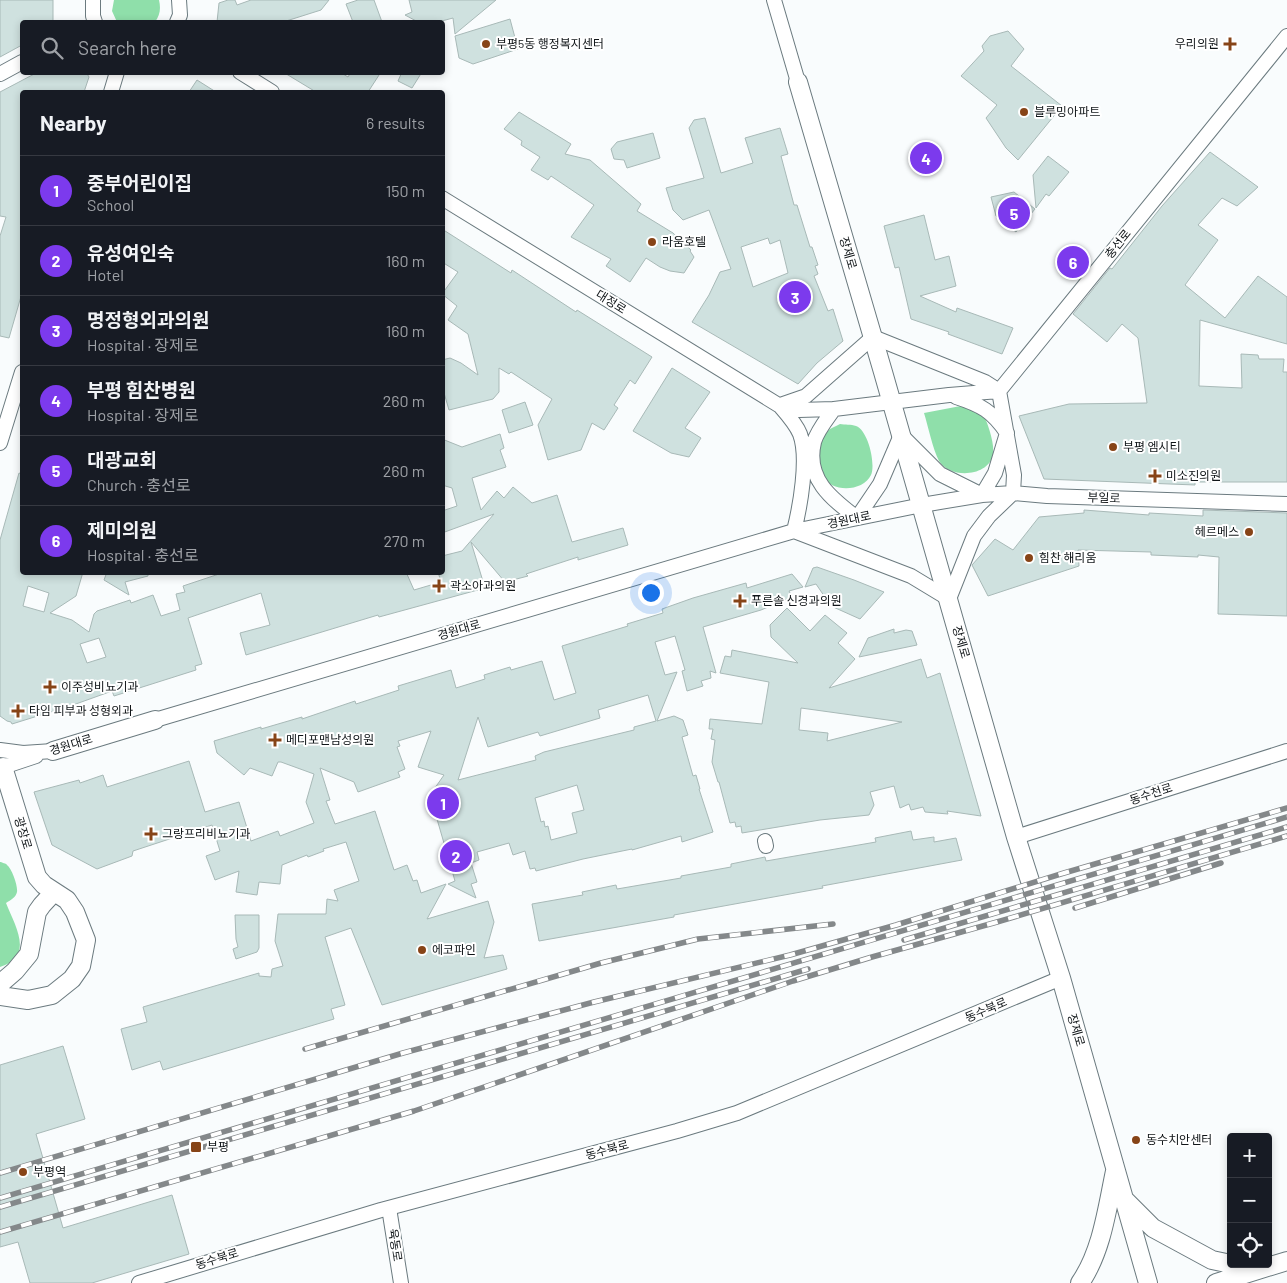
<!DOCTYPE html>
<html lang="en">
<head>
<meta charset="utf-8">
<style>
  body { margin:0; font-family:Barlow,"Noto Sans KR",sans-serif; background:#242831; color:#f1f3f6 }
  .controls { position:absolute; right:15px; bottom:15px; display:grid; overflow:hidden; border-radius:5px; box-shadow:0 2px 8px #0003 }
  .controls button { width:45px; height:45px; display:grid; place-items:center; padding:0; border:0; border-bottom:1px solid #363941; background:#171b24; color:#f1f3f6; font:25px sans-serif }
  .you { position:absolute; left:650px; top:592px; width:18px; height:18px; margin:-12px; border:4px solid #fff; border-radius:50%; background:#1a73e8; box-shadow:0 0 0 8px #1a73e833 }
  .badge { display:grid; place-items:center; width:32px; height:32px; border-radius:50%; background:#7c3aed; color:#fff; font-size:16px; font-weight:700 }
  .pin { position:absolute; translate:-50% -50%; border:2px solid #fff; box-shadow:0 1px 5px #0006 }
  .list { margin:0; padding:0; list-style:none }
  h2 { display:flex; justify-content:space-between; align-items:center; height:65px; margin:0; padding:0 20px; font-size:21px }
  h2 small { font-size:16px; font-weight:400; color:#9ea1a6 }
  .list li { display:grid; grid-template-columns:32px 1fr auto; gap:15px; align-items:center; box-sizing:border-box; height:70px; padding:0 20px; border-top:1px solid #363941 }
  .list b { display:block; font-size:19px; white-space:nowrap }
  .list p { margin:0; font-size:16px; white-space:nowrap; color:#9ea1a6 }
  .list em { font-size:16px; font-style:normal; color:#9ea1a6 }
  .icon { flex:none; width:28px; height:28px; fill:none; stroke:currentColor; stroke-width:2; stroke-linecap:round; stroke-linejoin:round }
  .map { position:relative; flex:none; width:1287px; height:1283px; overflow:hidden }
  .search { position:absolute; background:#171b24; box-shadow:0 2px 8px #0003; left:20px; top:20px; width:425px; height:55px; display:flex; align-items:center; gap:12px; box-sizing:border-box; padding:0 18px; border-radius:5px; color:#9ea1a6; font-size:19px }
  .panel { position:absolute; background:#171b24; box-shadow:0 2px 8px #0003; left:20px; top:90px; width:425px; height:485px; border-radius:5px }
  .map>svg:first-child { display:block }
  .green { fill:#8fdfaa }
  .building { fill:#cfe1df; stroke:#a8b9b7; fill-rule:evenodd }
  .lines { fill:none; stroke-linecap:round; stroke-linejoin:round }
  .minor-casing { stroke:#6b7a7f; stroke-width:16 }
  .major-casing { stroke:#6b7a7f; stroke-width:20 }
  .minor { stroke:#fff; stroke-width:14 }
  .major { stroke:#fff; stroke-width:18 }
  .rail-casing { stroke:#84888a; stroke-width:5.5 }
  .rail { stroke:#fff; stroke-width:4; stroke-dasharray:11; stroke-linecap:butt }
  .poi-dot { fill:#874417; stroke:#fff; stroke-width:2 }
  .labels { text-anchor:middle; stroke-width:4; stroke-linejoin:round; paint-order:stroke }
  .poi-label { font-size:12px; fill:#101518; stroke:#fff; text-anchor:start }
  .street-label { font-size:12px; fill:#101518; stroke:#fff }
</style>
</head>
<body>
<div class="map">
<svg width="1287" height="1283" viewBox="0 0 1287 1283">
  <rect width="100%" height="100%" fill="#f9fcfd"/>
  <!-- green -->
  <path class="green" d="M114 0H159C161 9 160 15 155 22H117L112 11Z
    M966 405C982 412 985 414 990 432 992 439 994 447 993 455 988 477 950 479 939 461 933 450 928 426 924 413Z
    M840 424C845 425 851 424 856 426 868 430 876 464 871 475 863 492 831 493 823 476 816 462 817 439 830 429 833 427 837 426 840 424Z
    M0 862C1 862 7 864 7 865 12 869 18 886 17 892 16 897 11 900 6 903 15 926 35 956 0 967Z"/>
  <!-- building -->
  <path class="building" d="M0 0H53V22H22V45L0 57Z
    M228 0H235L237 5 251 0H329L321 10 283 22H217L219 3Z
    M358 0H374L382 22H353L346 4Z
    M409 0H496L455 34 453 18 438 22H418L405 15 412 12Z
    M510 19 518 49 473 64 459 58 455 36Z
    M1008 31 1024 49 1011 66 1062 106 1018 160 1006 148 986 118 997 105 961 76 984 51 982 46 990 36Z
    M38 72H86L89 77 84 92H22V293L9 338 0 336V236L6 217 0 216V92Z
    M283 72H340L348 77 351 72H381L368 92H316Z
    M402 72H422L412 88 398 81Z
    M197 80 216 92H189Z
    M519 112 571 144 565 154 590 160 641 204 637 211 673 233 691 250 690 251 694 257 684 273 670 271 660 267 646 258 630 282 606 266 611 259 571 237 594 205 551 176 548 180 531 170 540 157 521 145 522 141 504 129Z
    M705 118 721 173 753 163 745 138 780 128 788 154 781 156 794 205H797L810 247H812L818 265 815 266 818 274 814 276 828 311 833 309 843 341 817 363 798 384 692 322 709 295 720 272 731 269 709 210 683 220 673 210 666 188 704 178 689 128 694 120ZM768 238 770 244 780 240 788 273 753 287 741 247Z
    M653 133 660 158 627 168 624 160 614 159 611 149 617 142Z
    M1210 152 1258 187 1237 206 1222 198 1198 225 1218 240 1185 285 1225 318 1258 276 1287 297V344L1200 320 1199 386 1242 388 1241 354 1258 355 1259 359H1284L1283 372H1287V482H1195V485L1044 479 1019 416 1069 404 1147 403 1138 338 1122 324 1107 342 1073 314 1110 268 1112 269 1162 206Z
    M1048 156 1069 172 1049 196 1046 194 1036 208 1033 175Z
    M1014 192 1035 209 1016 232 996 216 991 197Z
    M924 215 935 260 949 256 956 286 920 296 956 312 957 308 1013 328 1002 354 948 334 949 332 911 319 899 267 895 268 884 226Z
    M442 229 511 273 512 270 576 312 577 310 652 357 635 384 630 380 614 405 618 408 604 430 592 423 581 450 548 460 538 425 552 399 511 372 509 374 499 368V392L493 399 449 410 442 386V360L450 358 461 363 478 375 468 334 448 320 457 306 442 294 458 272 442 262Z
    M672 368 710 392 685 428 701 438 689 457 671 453 633 431Z
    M525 402 533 425 509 433 502 410Z
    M500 434 504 448 500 450 506 467 472 478 481 510 497 491 504 498 513 487 532 503 557 495 572 542 623 528 628 545 578 560V557L526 574 528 576 505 582 471 542 485 588 379 617 378 615 246 655 240 633 270 625 261 593 188 618 202 664 195 666 196 670 114 696 112 691 73 705 12 724 11 722 7 721 0 716V540L19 473 22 474V572H83L76 596 50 613 72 620 89 632 94 614 97 611 130 600 131 603 153 595 161 616 180 610 176 594 185 592 183 586 225 572H406L414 590 441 582 438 572H442V556L462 551 494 514 442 533V511L457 506 452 488 442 485V439L462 447ZM28 586 49 593 44 612 23 606ZM99 638 106 657 87 663 80 644Z
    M1084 510 1149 515V513L1203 516V510L1287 513V616L1218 614 1219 557 1198 555V557L1151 555V552L1078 550 1079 566 988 596 972 565 995 539 1013 550 1039 517 1084 513Z
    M817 567 854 580 884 592 860 619 831 606 816 584 805 587 813 568Z
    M107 572H148V576L125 582 129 595 104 580Z
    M792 574 803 587 789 591 792 597 761 610 703 627 716 673 710 671 711 678 701 681 703 686 687 691 682 671 685 670 675 636 655 642 665 675 677 672 657 721 674 716 683 720 688 735 682 737 693 776 696 775 700 789H699L713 832 682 842 681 836 632 850V849L583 859 536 871 535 868 530 869 525 851 513 855 509 843 477 852 479 860 471 863 477 882 471 884 476 898 448 884 455 881 430 795 444 775 418 767 431 731 398 741 400 746 397 747 405 769 398 772 400 777 358 792 354 782 320 768 330 800 326 801 335 824 375 811 394 870 407 865 413 881 417 880 421 893 446 884 427 919 488 901 494 922 484 958 503 955 507 969 382 1005 351 928 325 937 345 1005 331 1009 334 1019 163 1070 160 1061 132 1070 121 1029 147 1022 143 1007 259 973V976L271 977 272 969 283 966 275 941 278 914H326L327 899 338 901 334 890 359 881 346 842 323 849 324 851 308 857 307 855 282 865 280 884 259 882 257 895 236 892 239 871 215 880 206 856 220 851 212 825 133 851 132 856 97 869 52 845 34 792 79 780 80 783 103 775 107 787 189 761 205 812 239 802 251 841 278 831 280 836 314 823 306 802 314 774 281 762H278L272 776 250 768 244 775 217 753 214 741 261 727V729L302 717V719L355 701 356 704 399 690 398 686 451 670 456 688 485 679 484 675 510 667 511 670 542 661 554 700 576 693 562 646 628 626 627 624 663 613 662 609 693 598 746 583 747 588ZM648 695 656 721 634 727V730L544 752 535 756 536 760 458 780 478 717 488 747 538 732 540 736 600 718 598 710ZM577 785 584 810 572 813 577 833 551 840 548 826 545 827 544 821 541 822 535 798Z
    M787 608 810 631 825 615 847 633 838 643 855 659 829 688 921 659 927 678 940 673 981 816 947 811 948 814 925 812 923 807 911 810 909 804 900 808 894 786 870 792 874 805 869 815 820 820 742 833 741 826 736 827 735 822 730 823 719 782H718L712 762 715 740 711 739 713 729H709L710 719 762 724 769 682 720 673 725 656 731 657 732 650 798 663 771 637 770 625ZM801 708 902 722 827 741 828 733 799 730Z
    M894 629V633L906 630 912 631 917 645 859 657 868 638Z
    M911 831 913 840 934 837V842L956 838 962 860 822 886 823 888 674 915V917L539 941 532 904 583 895 582 892 616 885 617 889 681 878V876L731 867V864L765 857 766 861 876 842 875 838Z
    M235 915H259V948L257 952 236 959 233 949 238 947 236 939Z
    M63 1046 85 1119 36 1134 63 1228 172 1195 189 1254 92 1283H30L18 1242 0 1247V1065Z"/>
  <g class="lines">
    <defs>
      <path id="minor" d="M93 0V16L95 22
        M774 0 798 82
        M177 22 180 15 179 0
        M240 72 272 92
        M0 74 22 62
        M111 92 117 72
        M442 198 780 406 799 410 834 409 949 395 999 391 1287 36
        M956 397C981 405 992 411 1007 433L995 473 982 495
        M780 405 806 396 873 337 985 382 999 391 1014 475 1013 493 989 516 974 536 949 599 911 576 794 531
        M780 406C787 414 796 424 800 434 809 458 800 507 794 531
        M834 409C827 419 817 431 814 442 805 479 832 499 857 518
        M0 443 22 372
        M857 518 880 484 901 435 940 474 982 495
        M155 720 794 531 922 505 982 495 1013 493 1047 496 1287 504
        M0 750 23 753 53 751
        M3 767 36 756
        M1016 837 1287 751
        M765 841 766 846
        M389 1208 401 1283
        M139 1283 381 1210 677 1131 737 1113 1061 978"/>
      <path id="major" d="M798 82 883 372 1016 837 1061 978 1148 1283
        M53 751 155 720
        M0 768 3 767 37 877 44 885 67 900 75 912 86 940 81 966 72 979 52 995 28 1000 0 996
        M0 984 15 971 29 954 37 912 42 905 54 892
        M1126 1201 1153 1228 1212 1260 1231 1264
        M1080 1283C1102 1251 1107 1209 1115 1171
        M1216 1283 1287 1261"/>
    </defs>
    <!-- minor casing -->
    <use href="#minor" class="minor-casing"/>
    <!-- major casing -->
    <use href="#major" class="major-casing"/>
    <!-- minor -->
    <use href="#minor" class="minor"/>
    <!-- major -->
    <use href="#major" class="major"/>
    <defs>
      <path id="rail" d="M1075 908 1221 863
        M904 940 1287 827
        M305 1049 601 963 698 939 833 924
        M0 1173 403 1053 594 1002 790 955 896 925 1064 873 1287 808
        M0 1198 1287 817
        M0 1207 808 969
        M0 1232 414 1111 793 981 872 957 997 922 1287 836"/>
    </defs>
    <!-- rail casing -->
    <use href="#rail" class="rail-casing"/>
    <!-- rail -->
    <use href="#rail" class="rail"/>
  </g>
  <!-- markers -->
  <g class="poi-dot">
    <circle cx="486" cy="44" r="5"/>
    <path d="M1227.5 36.5h5v5h5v5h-5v5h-5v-5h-5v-5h5z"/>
    <circle cx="1024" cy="112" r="5"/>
    <circle cx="652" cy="242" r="5"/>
    <circle cx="1113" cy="447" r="5"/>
    <path d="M1152.5 468.5h5v5h5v5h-5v5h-5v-5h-5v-5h5z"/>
    <circle cx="1249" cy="532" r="5"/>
    <circle cx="1029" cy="558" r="5"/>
    <path d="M436.5 578.5h5v5h5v5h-5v5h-5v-5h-5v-5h5z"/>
    <path d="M737.5 593.5h5v5h5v5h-5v5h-5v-5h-5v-5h5z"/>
    <path d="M47.5 679.5h5v5h5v5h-5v5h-5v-5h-5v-5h5z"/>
    <path d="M15.5 703.5h5v5h5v5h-5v5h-5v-5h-5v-5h5z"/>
    <path d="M272.5 732.5h5v5h5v5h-5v5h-5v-5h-5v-5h5z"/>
    <path d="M148.5 826.5h5v5h5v5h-5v5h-5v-5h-5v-5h5z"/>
    <circle cx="422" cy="950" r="5"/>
    <circle cx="1136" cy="1140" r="5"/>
    <rect x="190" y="1141" width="12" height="12" rx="2.5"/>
    <circle cx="23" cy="1172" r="5"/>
  </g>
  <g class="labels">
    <!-- poi labels -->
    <g class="poi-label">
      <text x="496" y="48">부평5동 행정복지센터</text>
      <text x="1219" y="48" text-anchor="end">우리의원</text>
      <text x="1034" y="116">블루밍아파트</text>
      <text x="662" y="246">라움호텔</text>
      <text x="1123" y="451">부평 엠시티</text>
      <text x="1166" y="480">미소진의원</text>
      <text x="1239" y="536" text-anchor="end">헤르메스</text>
      <text x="1039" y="562">힘찬 해리움</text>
      <text x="450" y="590">곽소아과의원</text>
      <text x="751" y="605">푸른솔 신경과의원</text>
      <text x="61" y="691">이주성비뇨기과</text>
      <text x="29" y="715">타임 피부과 성형외과</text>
      <text x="286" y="744">메디포맨남성의원</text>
      <text x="162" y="838">그랑프리비뇨기과</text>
      <text x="432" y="954">에코파인</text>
      <text x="1146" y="1144">동수치안센터</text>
      <text x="207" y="1151">부평</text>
      <text x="33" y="1176">부평역</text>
    </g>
    <!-- street labels -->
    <g class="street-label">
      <text transform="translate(1118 244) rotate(-51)" y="4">충선로</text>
      <text transform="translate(848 253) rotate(74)" y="4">장제로</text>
      <text transform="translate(611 302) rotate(32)" y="4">대정로</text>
      <text transform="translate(1104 498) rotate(2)" y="4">부일로</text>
      <text transform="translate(849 520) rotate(-12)" y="4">경원대로</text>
      <text transform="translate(459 630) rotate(-16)" y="4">경원대로</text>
      <text transform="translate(961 642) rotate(74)" y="4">장제로</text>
      <text transform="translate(71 745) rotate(-17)" y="4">경원대로</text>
      <text transform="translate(1151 794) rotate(-18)" y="4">동수천로</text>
      <text transform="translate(23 833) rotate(73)" y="4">광장로</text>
      <text transform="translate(986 1010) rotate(-23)" y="4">동수북로</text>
      <text transform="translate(1076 1030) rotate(74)" y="4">장제로</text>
      <text transform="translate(607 1150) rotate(-15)" y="4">동수북로</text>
      <text transform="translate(395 1245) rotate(81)" y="4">육동로</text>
      <text transform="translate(217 1259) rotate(-17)" y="4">동수북로</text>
    </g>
  </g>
</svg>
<div class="controls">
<button>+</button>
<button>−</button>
<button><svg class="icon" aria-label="locate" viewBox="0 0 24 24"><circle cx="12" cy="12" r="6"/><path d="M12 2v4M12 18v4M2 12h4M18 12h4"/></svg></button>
</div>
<div class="you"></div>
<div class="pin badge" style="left:443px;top:803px">1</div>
<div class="pin badge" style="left:456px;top:856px">2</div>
<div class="pin badge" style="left:795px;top:297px">3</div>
<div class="pin badge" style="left:926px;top:158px">4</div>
<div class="pin badge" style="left:1014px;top:213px">5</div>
<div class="pin badge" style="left:1073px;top:262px">6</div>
<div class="search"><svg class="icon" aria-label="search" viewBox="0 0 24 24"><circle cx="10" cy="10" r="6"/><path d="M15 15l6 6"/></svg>Search here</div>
<section class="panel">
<h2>Nearby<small>6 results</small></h2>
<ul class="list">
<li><span class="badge">1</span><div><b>중부어린이집</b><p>School</p></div><em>150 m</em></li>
<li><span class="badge">2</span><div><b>유성여인숙</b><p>Hotel</p></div><em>160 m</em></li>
<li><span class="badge">3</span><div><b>명정형외과의원</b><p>Hospital · 장제로</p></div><em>160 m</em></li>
<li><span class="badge">4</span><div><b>부평 힘찬병원</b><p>Hospital · 장제로</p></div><em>260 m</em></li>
<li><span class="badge">5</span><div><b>대광교회</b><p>Church · 충선로</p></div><em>260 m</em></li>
<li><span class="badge">6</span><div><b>제미의원</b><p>Hospital · 충선로</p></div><em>270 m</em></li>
</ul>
</section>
</div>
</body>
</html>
